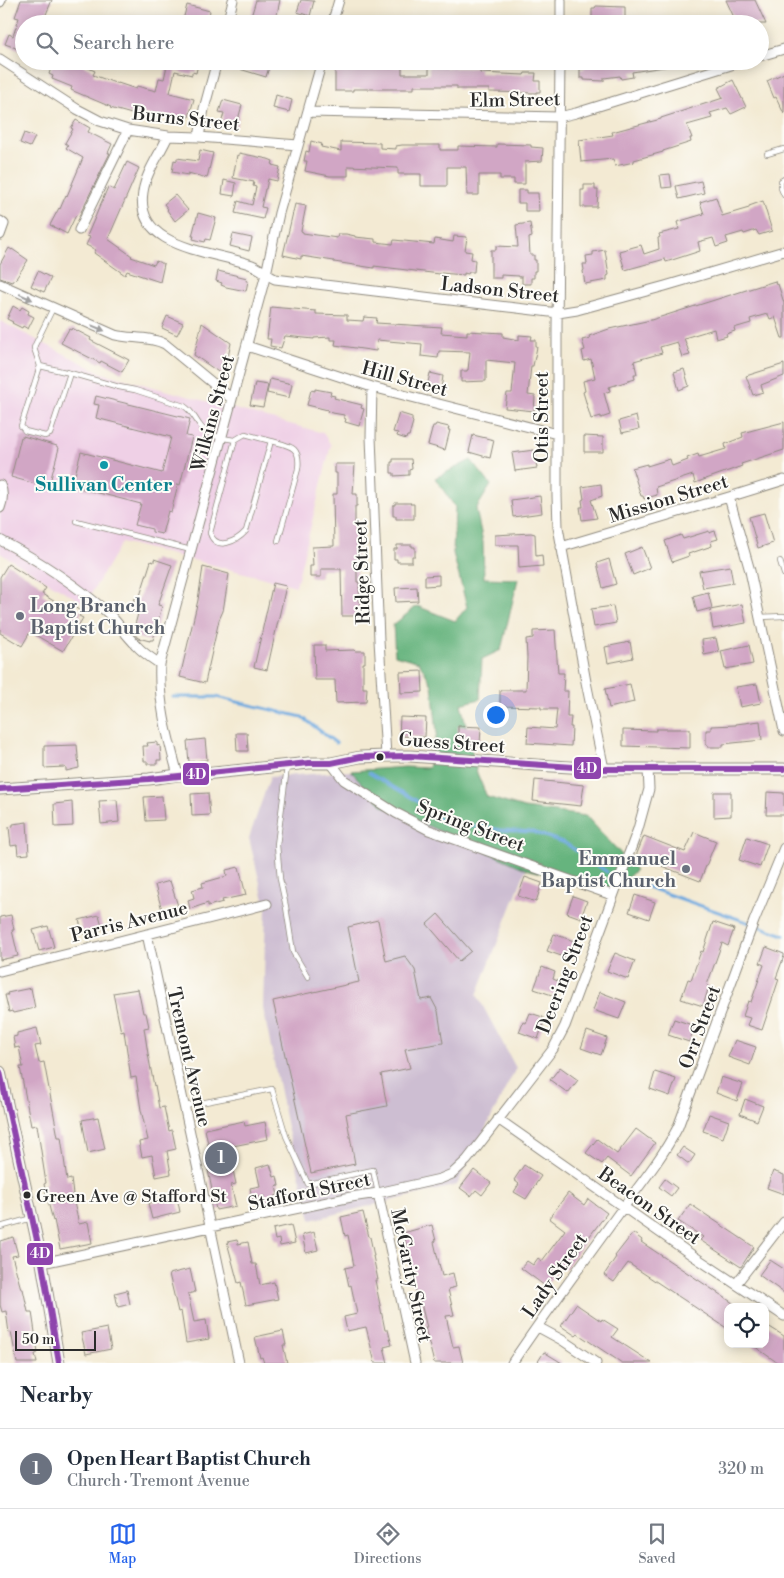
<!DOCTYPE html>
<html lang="en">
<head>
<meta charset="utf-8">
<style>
  body { margin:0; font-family:"Libre Bodoni",serif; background:#f6f6f7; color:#1f2937 }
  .controls { position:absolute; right:15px; bottom:15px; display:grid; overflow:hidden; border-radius:10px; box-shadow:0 2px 12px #0003 }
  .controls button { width:45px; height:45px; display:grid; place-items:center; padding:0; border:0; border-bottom:1px solid #e0e1e3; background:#fff; color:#1f2937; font:25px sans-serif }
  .scale { position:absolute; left:15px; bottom:12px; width:81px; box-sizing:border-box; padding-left:5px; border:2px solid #2b2b2b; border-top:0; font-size:14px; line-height:18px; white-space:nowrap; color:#2b2b2b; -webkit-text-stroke:4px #fdfcf7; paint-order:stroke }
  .you { position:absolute; left:495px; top:714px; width:18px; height:18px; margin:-12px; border:4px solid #fff; border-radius:50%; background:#1a73e8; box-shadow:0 0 0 8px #1a73e833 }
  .badge { display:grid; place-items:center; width:32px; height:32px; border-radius:50%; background:#2563eb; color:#fff; font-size:16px; font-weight:700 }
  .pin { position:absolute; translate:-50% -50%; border:2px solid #fff; box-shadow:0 1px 5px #0006 }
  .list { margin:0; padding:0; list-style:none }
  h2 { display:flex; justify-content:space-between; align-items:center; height:65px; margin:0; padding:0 20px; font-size:21px }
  h2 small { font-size:16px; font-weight:400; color:#747a83 }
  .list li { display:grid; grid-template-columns:32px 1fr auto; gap:15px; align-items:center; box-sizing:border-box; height:80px; padding:0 20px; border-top:1px solid #e0e1e3 }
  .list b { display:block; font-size:19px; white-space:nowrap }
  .list p { margin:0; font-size:16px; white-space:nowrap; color:#747a83 }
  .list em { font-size:16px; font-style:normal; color:#747a83 }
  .icon { flex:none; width:28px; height:28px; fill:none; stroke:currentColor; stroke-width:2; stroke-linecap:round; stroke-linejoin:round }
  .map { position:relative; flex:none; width:784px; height:1363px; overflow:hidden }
  .search { position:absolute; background:#fff; box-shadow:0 2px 12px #0003; left:15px; right:15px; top:15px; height:55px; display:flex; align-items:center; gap:12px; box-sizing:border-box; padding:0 18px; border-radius:28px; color:#747a83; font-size:19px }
  .sheet { height:145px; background:#fff }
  nav { display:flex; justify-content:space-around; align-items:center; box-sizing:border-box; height:70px; border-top:1px solid #e0e1e3; background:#fff; font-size:14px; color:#747a83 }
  nav a { display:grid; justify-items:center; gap:2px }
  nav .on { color:#2563eb }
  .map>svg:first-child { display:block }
  .built { fill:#efd0e6 }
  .industrial { fill:#cdbed2 }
  .forest { fill:#66b47e; stroke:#487054 }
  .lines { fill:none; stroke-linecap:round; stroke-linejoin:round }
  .stream { stroke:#6da9df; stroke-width:3 }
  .building { fill:#d1a6c5 }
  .service-casing { stroke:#8f8a7f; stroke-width:6 }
  .minor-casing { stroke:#8f8a7f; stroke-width:11 }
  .tertiary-casing { stroke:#8f8a7f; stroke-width:13 }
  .service { stroke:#fff; stroke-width:4.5 }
  .minor { stroke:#fff; stroke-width:9 }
  .tertiary { stroke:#fff; stroke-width:11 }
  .bus-1-casing { stroke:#fdfcf7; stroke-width:10 }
  .bus-1 { stroke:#8e44ad; stroke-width:6 }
  .oneway { fill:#a0a0a0 }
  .culture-dot { fill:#0f9aa8; stroke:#fdfcf7; stroke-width:2 }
  .worship-dot { fill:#6b7280; stroke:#fdfcf7; stroke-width:2 }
  .bus-dot { fill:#2b2b2b; stroke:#fdfcf7; stroke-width:2 }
  .labels { text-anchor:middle; stroke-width:4; stroke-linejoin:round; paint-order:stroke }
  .bus-label { font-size:18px; fill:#2b2b2b; stroke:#fdfcf7; text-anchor:start }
  .street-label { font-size:19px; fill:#2b2b2b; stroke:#fdfcf7 }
  .culture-label { font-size:19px; font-weight:bold; fill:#0d838f; stroke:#fdfcf7 }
  .worship-label { font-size:19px; font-weight:bold; fill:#5b616d; stroke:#fdfcf7; text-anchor:start }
  .line-badge { stroke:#fdfcf7; stroke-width:2 }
  .badge-label { font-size:14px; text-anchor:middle; font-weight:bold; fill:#fff }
</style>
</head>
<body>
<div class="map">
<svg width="784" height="1363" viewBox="0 0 784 1363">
  <rect width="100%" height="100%" fill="#fdfcf7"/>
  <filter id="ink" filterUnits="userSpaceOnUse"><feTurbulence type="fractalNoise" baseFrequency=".02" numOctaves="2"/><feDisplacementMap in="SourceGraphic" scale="10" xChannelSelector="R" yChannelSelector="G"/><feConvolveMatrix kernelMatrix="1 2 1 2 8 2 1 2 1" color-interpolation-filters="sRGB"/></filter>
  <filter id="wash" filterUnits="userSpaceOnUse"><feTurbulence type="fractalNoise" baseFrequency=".0096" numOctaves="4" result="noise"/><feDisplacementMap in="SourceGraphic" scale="20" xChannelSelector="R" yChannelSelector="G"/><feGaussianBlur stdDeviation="1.12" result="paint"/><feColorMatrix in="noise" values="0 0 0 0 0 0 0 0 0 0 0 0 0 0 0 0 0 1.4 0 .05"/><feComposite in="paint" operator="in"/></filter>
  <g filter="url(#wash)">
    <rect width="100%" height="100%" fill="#f3ead3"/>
    <!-- built -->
    <path class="built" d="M0 321 102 373 323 433 331 445 296 586 122 542 85 604 0 553Z"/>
    <!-- industrial -->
    <path class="industrial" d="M351 771 383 806 526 869 477 995 516 1068 457 1185 311 1220 287 1127 263 1008 266 908 249 838 270 777Z"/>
    <!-- forest -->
    <path class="forest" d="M471 460 491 485 476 509 483 542 484 578 518 579 501 650 482 659 480 699 461 704 477 773 487 797 524 808 586 816 636 870 612 891 526 869 383 806 351 771 405 767 428 768 437 733 432 685 419 662 395 655 393 625 417 606 455 621 467 607 453 553 455 507 435 478Z"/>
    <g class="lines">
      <!-- stream -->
      <path class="stream" d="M173 697H216L302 717 336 743
        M369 773 414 799 444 823 460 827 481 826 500 830 533 832 565 843 607 872
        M633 882 784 935"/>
    </g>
    <g id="blocks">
      <!-- building -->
      <path class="building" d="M21 0H52L42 24H24V51L5 44 9 34 13 36 19 18 15 17Z
        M256 0H280L275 24H258L250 20Z
        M301 0 314 1 310 16 297 12Z
        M726 0H755L766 24H737Z
        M187 5 210 11 208 20 203 19 202 24H190L191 22 183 20Z
        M596 6 625 7V19H620V21H609V24H592V8H595Z
        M54 61H73L95 71 93 75 118 84V83L136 89 137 86 156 91 159 78 164 79 168 61H195L194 63 198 64 196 73 192 72V75L175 71 170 93 194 99 189 117 182 116 181 120 164 115 162 118 140 113 139 116 110 108 111 107 71 90 72 87 52 79 53 76 49 74Z
        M223 61H263L270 64 266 77 223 64Z
        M585 61H670V66L632 72 633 77 621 79 620 76 604 78V81L584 80V78H580V69H584Z
        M364 62 384 63V67H402V74H429V62H445V68H480V73L524 75 525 73H536L535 81H540V92H537V93L489 92V89H457V86H414V89H353V91H335V65H338V64H364Z
        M784 73V114L776 97 774 98 767 81Z
        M733 80 746 107 731 114 727 108 710 113 712 118 687 125 692 138H690L691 142 663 151V152L634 160V162L615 166 613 159 581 162 579 140 613 135 612 132 661 119V118L723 98 718 88Z
        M276 95 292 100 289 112 273 108Z
        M223 100 242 105 236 127 221 124 224 113 219 112Z
        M76 120 90 128 88 132 112 144 108 153H110L79 216 76 215 67 234 50 225 59 208 60 209 66 195 67 196 83 158 66 148 68 145 65 143 73 129 71 128Z
        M24 133 35 137 30 147 20 143Z
        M311 141 322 144 321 147 341 151V142L380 143V148L396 149V146L402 145H440V150H458V146L497 147V144L531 145V147L543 148 542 161 525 162V184H514V179H500V175H479V195H467L466 167H447V186H421V174H398V168L348 166V176H330L305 171 307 161H304L306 151 309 152Z
        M200 150 213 153 207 178 188 173V175L172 172 174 160 177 161V158L198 161Z
        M239 153 268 159 273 161 272 165 280 167 277 181 268 179 266 189H265L261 207 266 208 263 219 235 213 238 201 252 205 256 187 253 186 254 182 233 178 237 155 239 156Z
        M127 162 139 168 108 239 132 256 131 257 154 265 156 261 164 264 160 282 127 271 125 275 94 253 96 250 86 245 90 237 87 236 108 187 114 190Z
        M670 174 672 187 662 188 660 175Z
        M224 180 236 183 234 196 222 194Z
        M701 181 704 193 679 199 676 186Z
        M584 185H595V190H598L597 207H581V190H584Z
        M518 190H527V193H538L539 211H525V203H518Z
        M175 195 188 210 175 221 167 210 168 209 164 204Z
        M716 197 722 216 749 208V206L763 201 772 231 759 235 756 230 744 234 743 232 726 237 728 243 716 247 713 238 698 242 700 251 666 262 665 259 625 270 619 251 641 245 644 254 659 249 658 238 660 237 659 234 679 229 677 222 704 214 700 202Z
        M295 204 306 206 301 231 303 232V233L337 238 338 234H346L355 236V237L375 239V242L393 244 394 240 434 244 435 239 453 242 454 236 467 237 465 251 472 252 471 259 475 260 474 272H469L468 274 464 273V275L441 273 440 274 374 266V268L334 262V261L301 256V259L283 255Z
        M198 213 216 218 210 240 206 239 205 242 193 239 194 236H192Z
        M530 223 532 237 529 238 530 255H534V260H536V271H534V278H531V284H522V277H519V276L501 275V278H491V250H496V246L518 247 516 225Z
        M233 234 252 238 249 251 230 246Z
        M9 248 12 250V249L28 260 15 280 14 279 12 282 0 278V264Z
        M605 250 609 275 607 276V280L585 284 583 271 584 270 583 264H587L586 256 593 255V252Z
        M38 271 51 278 44 292 31 286Z
        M218 271 247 278 246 281H248L246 291 226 287 221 285 222 283 216 281Z
        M775 281 776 285 778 284 784 303V338H782L775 317 770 319 768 314H767L750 319 751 323 734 328 735 331 726 334 727 336 716 339 714 329 684 338 690 355 682 357 677 342 660 347 662 353 634 361 637 374H634L635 379 609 387 610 391 604 393 610 415 601 418V416L591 419 583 392 585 391 583 381 595 378 591 359 584 361 582 351 585 350 582 340 590 338 589 336 609 329 651 320Z
        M13 306 20 310 22 307 29 311 28 314 34 317 28 329 23 326 22 328 12 323 13 322 7 319Z
        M271 307 316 311V314L347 315V320L363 321 364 317 377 318 376 323 442 327 441 333 467 335V331L503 333V337L519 340V335L532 336 531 340H536V347H537L533 366H531L528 395 535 396 534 411 505 408 507 393H512L515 363 486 360V381L461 382V371H467V370H468L470 352 439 351 438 358 421 356 422 344 377 340 376 351 335 345 336 340H330V337L314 338V339L285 336 281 348 270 346 271 339H267Z
        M167 316 183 323 177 335 162 328Z
        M202 323 231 343 224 376 194 355Z
        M72 328 91 338 90 340 92 341 129 360 122 372 101 361 100 363 61 343 69 329 71 330Z
        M784 364V376L761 385 763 392 753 395 746 376Z
        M684 369 689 386 679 390 674 372Z
        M430 373 443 376 441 389 427 387Z
        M270 379 292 384 289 398 267 393Z
        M255 383 268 385 263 407 250 405Z
        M315 389 331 392 330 395 335 396 334 398 362 405 361 408 364 409 359 426 345 422 346 419 344 418V415L327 412 328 410 307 405 311 390 315 391Z
        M96 396 190 419 186 436 192 437 180 485 178 484 171 512 168 511 162 534 152 532V529L135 525 141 504 72 486 81 452 162 473 171 437 96 418 99 405 94 404Z
        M399 413 412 417V421L413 422 409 436H407L406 439 397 436 398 433 393 432Z
        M636 416 639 429 622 433 619 421Z
        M784 422V450L741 464 742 466 695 483 693 475 656 487 657 495 644 499 643 496H641L632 468 647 464V466L670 459 672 466 688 460 687 458 698 454 699 457 726 449 725 444 743 437 742 433Z
        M436 424 449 427 448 430H450L445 450 428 445 433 426H435Z
        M473 435 494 440 490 458 469 452Z
        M23 436 57 446V447L59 448 49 486H47L46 487 11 477 21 437 23 438Z
        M584 436 603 437V452H584Z
        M534 450 537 468 515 471 512 453Z
        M393 459H411L412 469 409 470V475L394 476V473H391V462H393Z
        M335 464H355L353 494H357V506H355V524H358V536H361V546H357V582H359L360 616H342L341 569H321V577H310V566H313L312 547 334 546 333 494H337V473H335Z
        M601 484 602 496 591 500 597 518 582 520 580 507H583L582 500 584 499 582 487Z
        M540 496 542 513 513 517 511 500Z
        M395 503H411L410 504H414V519H396V516H393V505H395Z
        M764 513 773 543 758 548 749 517Z
        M709 531V533L715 531 718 539 711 541 712 546 688 554 689 556 672 562 665 541 681 535 683 539Z
        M531 533 535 534 536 556 542 555 543 566 519 568 518 545H495V535Z
        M397 545H412V547H415V556H412V562H397V559H394V549H397Z
        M642 547 650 568 633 575 625 554Z
        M154 559 172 565 158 605 162 606 153 640H150V641L138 638 133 632 139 610 137 609 138 607 132 606 135 598 139 599 151 561 154 562Z
        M609 559 616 584 603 588 597 563Z
        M8 564 46 588 42 594 62 606 65 607 68 603 82 612 79 616 83 618 63 651 30 632 22 646 0 633V577Z
        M730 566 733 583 703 588 699 571Z
        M203 567 229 574 223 611 219 620 205 683 180 677 198 600Z
        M439 575V585L425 586V576Z
        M273 583 286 586 267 670 254 667Z
        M417 587 418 601 396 602 395 588Z
        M708 592 712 608 697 612 693 596Z
        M742 604 746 623 713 629 710 610Z
        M613 606 616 623 594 627 591 609Z
        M555 630 558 673H564L563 691H568L567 717H571L570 727H572L571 746 527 743 528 727 555 729 557 709H541V707L500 706V690H526L527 657 526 639 533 638V631Z
        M716 638 719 652 704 655 702 640Z
        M630 642 633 658 608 663 605 647Z
        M314 645H325V651L354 650 355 651H365V663H363V688H367L366 702 336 703 335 680H315Z
        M749 645 753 664 725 669 721 651Z
        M422 671 423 692 401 693 400 672Z
        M630 684 634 702 609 708 605 689Z
        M757 684 761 703 740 707 736 687Z
        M400 717 426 718 425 737 399 736Z
        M760 721 762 740 723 744V747H708V745H706V730H711V726L736 725V724Z
        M458 726 481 727 480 744 458 743Z
        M656 729H690V748L623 746V730L656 731Z
        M236 733H247L248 751H237Z
        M205 739 207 760 189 762 187 741Z
        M157 742V746L160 745 161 760H157V764H147V761H144L143 746H148L147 743Z
        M77 745 79 768 66 771V768L64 767 44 768V746Z
        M535 780 584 785 581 806 533 801Z
        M714 792H731V816L714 817Z
        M767 792 784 793V815H766Z
        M208 793 210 815 192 816 191 794Z
        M162 796 164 820 146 821 144 797Z
        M117 800 119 822 101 824 99 801Z
        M72 802 73 826 55 827 54 804Z
        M27 822 29 854 18 855 17 845 11 846 9 827 13 826V824Z
        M694 832 716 841 700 881 636 856 644 836 685 852Z
        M747 837 768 844 760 867 739 860Z
        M239 867 246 895 222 900 223 902 208 906V903L190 909 188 900 194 898 192 890 203 887 202 883 227 876 226 870Z
        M525 877 542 883 536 902 518 896Z
        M170 881 178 906 162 910 155 885Z
        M635 895 655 902 649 919 629 912Z
        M573 896 587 901 581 918 567 913Z
        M438 914 471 951 459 961 427 924Z
        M11 915 14 930H12L18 956 0 960V917Z
        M99 915 103 929 83 934 79 920Z
        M378 920 386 961 405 956 415 970 421 1000 431 998 438 1011 443 1043 405 1049 410 1068 381 1074 387 1106 346 1114 355 1164 311 1173 273 1001 359 982 348 927Z
        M713 922 734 929 728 946 722 943 707 985 709 986 703 1006 681 999 688 979 691 980 701 951 703 952Z
        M48 926 54 947 39 951 33 930Z
        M554 934 574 941 567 958 547 951Z
        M766 947 784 954V956L776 978 779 979 762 1030 747 1025 750 1018 743 1016 748 1001 751 1002 764 965 760 963Z
        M615 953 635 961 628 979 607 971Z
        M542 967 555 972 553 979 560 982 555 996 534 989Z
        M31 988 35 1008 13 1013 12 1011 9 1012 5 995H8L7 993Z
        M138 989 143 1013H146L149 1027 144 1028 148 1054 154 1086 155 1085 159 1108 164 1107 169 1131 172 1130 176 1149 167 1151 171 1174 156 1177 152 1155 142 1157 139 1142 148 1140 141 1110 136 1077 131 1078 124 1031 121 1032 113 993Z
        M600 992 626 1002 619 1019 593 1010Z
        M530 1013 543 1017 542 1021 544 1022 538 1039 519 1032 523 1022 526 1023Z
        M674 1019 695 1026 689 1042 668 1035Z
        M37 1028 41 1045 35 1046 39 1063 44 1062 58 1137H61L67 1180 71 1179 73 1194H72L79 1224 88 1222 92 1243 60 1249 54 1220 53 1221 47 1198 44 1184 46 1183 37 1125 31 1126 20 1067H23L19 1047 15 1048 13 1037 17 1036V1033Z
        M587 1031 607 1038 601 1055 581 1048Z
        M735 1040 756 1047 750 1065 728 1057Z
        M560 1067 578 1080 568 1093 550 1080Z
        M655 1072 676 1079 670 1096 650 1089Z
        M721 1077 743 1084 737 1101 716 1093Z
        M745 1099 763 1106 757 1121 740 1114Z
        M709 1114 729 1121 723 1138 703 1131Z
        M98 1117 105 1149 88 1153 82 1120Z
        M244 1121 245 1126 265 1122 268 1139 228 1147 236 1184 231 1185 236 1206 216 1210 208 1170 213 1169 205 1129Z
        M636 1129 655 1143 631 1176 607 1158 602 1164 586 1153 597 1139 617 1154Z
        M683 1147 695 1155 689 1164 677 1155Z
        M270 1164 274 1177 277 1176 279 1186 276 1187 278 1195 275 1196 276 1199 265 1202 264 1196 252 1198 250 1188 260 1186 256 1168Z
        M524 1165 541 1176 526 1199 514 1192 519 1184 514 1180Z
        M474 1170 491 1183 482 1195 476 1190 471 1196 460 1188Z
        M773 1171 784 1175V1194L767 1188Z
        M665 1179 677 1188 671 1196 659 1187Z
        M568 1193 584 1205 588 1199 607 1213 565 1269 561 1266 545 1286 521 1268 527 1261 533 1265 538 1258 542 1261 565 1230 549 1218Z
        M177 1197 180 1212 152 1219 148 1203Z
        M690 1204 754 1247 741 1267 700 1240 703 1237 678 1221Z
        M363 1212 369 1237H370L374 1256H373L378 1280H375L385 1330H388L392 1345 384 1347 388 1363H375L366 1327 347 1331 344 1317 357 1314 351 1285 349 1286 345 1268 354 1266 348 1235 345 1236 341 1217Z
        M291 1225 295 1243 280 1246 279 1239 275 1240 273 1229Z
        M432 1225 436 1241 434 1242 442 1276 453 1273 456 1287 448 1289 454 1315 446 1316 453 1347 459 1346 463 1363H434L425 1328H427L419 1295 417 1296 408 1258H410L403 1233Z
        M314 1232 318 1250 306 1253 302 1235Z
        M633 1233 642 1240 641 1242 739 1307H728V1329L628 1263 614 1282 604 1275 616 1257 615 1256Z
        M13 1237 18 1255 12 1256 21 1289H23L28 1312H32L38 1353 35 1354 37 1363H17L11 1332 9 1333 6 1311 2 1312 0 1305V1241Z
        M237 1240 238 1244 248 1242 252 1264H256L260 1285 274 1282 278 1299 246 1305 241 1282 238 1283 227 1242Z
        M770 1260 784 1269V1293L759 1275Z
        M190 1269 195 1292 188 1294 194 1322 206 1320 209 1339 186 1343 181 1311 178 1312 169 1274Z
        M127 1290 130 1304 118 1307 115 1293Z
        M576 1304 601 1321 602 1319 618 1329 612 1337 652 1363H622L578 1334 576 1336 561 1326Z
        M765 1324 784 1336V1363H778L751 1344H765Z
        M107 1328 111 1349 86 1354 81 1333Z
        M283 1331 286 1345H283L287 1363H264L262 1357 260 1358 255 1337Z
        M544 1352 562 1363H537Z"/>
    </g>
  </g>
  <g filter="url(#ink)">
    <use href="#blocks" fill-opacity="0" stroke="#8f8a7f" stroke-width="1"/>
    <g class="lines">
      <defs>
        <path id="service" d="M767 154 784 149
          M784 179 781 181V188L784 195
          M40 366 70 373 50 434 45 436 25 431 21 426 40 366 34 348 35 345 53 308
          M70 373 119 387 135 390 184 406C192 411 194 417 199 424 206 436 223 438 235 440L210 533C216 552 237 541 246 531L271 441 245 434 235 440
          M271 441C290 446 301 446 298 469L278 541
          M76 521 191 550
          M780 561 784 574
          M760 617 784 616
          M287 767 277 845 280 879 286 907 293 952 308 977
          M185 1106 272 1089 286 1136 308 1184 373 1170 378 1193
          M0 1227 32 1218"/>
        <path id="minor" d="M0 2 1 0
          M227 24 233 0
          M332 24 339 0
          M561 24V0
          M760 56 784 49
          M0 59 77 109 100 121 128 130 168 136 199 137 298 145
          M560 61 557 327V495L558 527 586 682 604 769
          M309 112 559 117 576 113 744 61
          M168 136C160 154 146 172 143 192 134 250 215 251 252 265 260 268 267 275 275 279L558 313 577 310 665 286 784 251
          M199 137 204 109 217 61
          M0 221 4 224 0 235
          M79 230 128 130
          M0 284 115 335C131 339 149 336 165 344L232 399
          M247 346 372 387 557 434
          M372 387 371 437 379 640 386 756
          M0 485C4 493 3 500 0 508
          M729 497 750 571 784 731
          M0 540C38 560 75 584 108 613 118 623 126 635 136 645 143 653 151 658 160 664
          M561 547 729 497 784 480
          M331 763 344 780 396 813 429 830 612 895
          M178 775C168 738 158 703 160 664L266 274 279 213 322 61
          M147 934 200 1179 239 1363
          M0 971 267 904
          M498 1119 692 1255 784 1316
          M378 1193 415 1363
          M42 1263 351 1197 378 1193 440 1179 452 1174 467 1160 553 1049 565 1026 638 829 649 789 648 769
          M736 1284 784 1222
          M538 1327 562 1340 596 1363
          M512 1363C546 1312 583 1263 619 1213 640 1185 662 1158 678 1127L754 921 784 848"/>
        <path id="tertiary" d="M0 789 149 779 178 775 204 774 309 763H331L360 757 386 756H410L536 765 604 769H784
          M0 1072 42 1263 59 1363"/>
      </defs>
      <!-- service casing -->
      <use href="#service" class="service-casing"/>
      <!-- minor casing -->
      <use href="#minor" class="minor-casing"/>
      <!-- tertiary casing -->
      <use href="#tertiary" class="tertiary-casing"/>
      <!-- service -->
      <use href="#service" class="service"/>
      <!-- minor -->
      <use href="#minor" class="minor"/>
      <!-- tertiary -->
      <use href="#tertiary" class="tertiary"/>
      <defs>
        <path id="bus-1" d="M0 789 149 779 309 763H331L360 757 410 756 604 769H784
          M0 1072 42 1263 59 1363"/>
      </defs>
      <!-- bus-1 casing -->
      <use href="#bus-1" class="bus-1-casing"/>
      <!-- bus-1 -->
      <use href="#bus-1" class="bus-1"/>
    </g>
    <!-- one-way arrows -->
    <defs><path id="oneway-solid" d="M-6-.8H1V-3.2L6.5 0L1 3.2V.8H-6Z" transform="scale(1.25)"/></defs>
    <g class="oneway">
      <use href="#oneway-solid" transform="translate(26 297) rotate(24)"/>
      <use href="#oneway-solid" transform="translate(98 328) rotate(23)"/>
    </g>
  </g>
  <!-- markers -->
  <circle class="culture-dot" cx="104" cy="465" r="5"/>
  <g class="worship-dot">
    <circle cx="20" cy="616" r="5"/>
    <circle cx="686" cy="869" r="5"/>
  </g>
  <g class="bus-dot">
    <circle cx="380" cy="757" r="4.5"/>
    <circle cx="27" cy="1195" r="4.5"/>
  </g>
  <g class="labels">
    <!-- bus labels -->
    <g class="bus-label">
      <text x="36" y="1202">Green Ave @ Stafford St</text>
    </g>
    <!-- street labels -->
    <g class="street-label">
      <text transform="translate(515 99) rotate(-1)" y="7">Elm Street</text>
      <text transform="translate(186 118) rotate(6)" y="7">Burns Street</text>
      <text transform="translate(500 289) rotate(6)" y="7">Ladson Street</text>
      <text transform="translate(405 378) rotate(15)" y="7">Hill Street</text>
      <text transform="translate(212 413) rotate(-75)" y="7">Wilkins Street</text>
      <text transform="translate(541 417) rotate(-90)" y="7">Otis Street</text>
      <text transform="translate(668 498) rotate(-17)" y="7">Mission Street</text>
      <text transform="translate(361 572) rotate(-92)" y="7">Ridge Street</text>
      <text transform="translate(452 742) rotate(4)" y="7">Guess Street</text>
      <text transform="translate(471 825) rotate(21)" y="7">Spring Street</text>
      <text transform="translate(129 921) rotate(-14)" y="7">Parris Avenue</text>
      <text transform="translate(564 974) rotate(-69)" y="7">Deering Street</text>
      <text transform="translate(699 1027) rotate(-70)" y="7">Orr Street</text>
      <text transform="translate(190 1057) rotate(77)" y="7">Tremont Avenue</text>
      <text transform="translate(309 1191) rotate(-12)" y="7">Stafford Street</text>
      <text transform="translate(650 1205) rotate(35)" y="7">Beacon Street</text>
      <text transform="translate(412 1275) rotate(78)" y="7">McGarity Street</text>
      <text transform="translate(554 1275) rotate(-55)" y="7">Lady Street</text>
    </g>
    <!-- culture labels -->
    <g class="culture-label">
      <text x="104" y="491">Sullivan Center</text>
    </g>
    <!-- worship labels -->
    <g class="worship-label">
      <text x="30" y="612">Long Branch<tspan x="30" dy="22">Baptist Church</tspan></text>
      <text x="676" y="865" text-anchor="end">Emmanuel<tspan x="676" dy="22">Baptist Church</tspan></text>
    </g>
  </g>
  <g class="line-badge">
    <rect x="573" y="756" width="29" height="24" rx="5" fill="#8e44ad"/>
    <rect x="182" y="762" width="28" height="24" rx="5" fill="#8e44ad"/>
    <rect x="26" y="1242" width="28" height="24" rx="5" fill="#8e44ad"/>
  </g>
  <g class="badge-label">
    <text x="587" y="773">4D</text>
    <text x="196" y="779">4D</text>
    <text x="40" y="1258">4D</text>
  </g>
</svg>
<div class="controls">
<button><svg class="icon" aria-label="locate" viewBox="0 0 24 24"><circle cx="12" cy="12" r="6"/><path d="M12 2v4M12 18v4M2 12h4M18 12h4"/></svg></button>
</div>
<div class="scale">50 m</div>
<div class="you"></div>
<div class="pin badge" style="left:221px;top:1158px;background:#6b7280">1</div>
<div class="search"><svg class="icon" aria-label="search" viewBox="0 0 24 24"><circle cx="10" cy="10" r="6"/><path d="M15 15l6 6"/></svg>Search here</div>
</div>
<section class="sheet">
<h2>Nearby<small></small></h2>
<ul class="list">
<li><span class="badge" style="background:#6b7280">1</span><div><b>Open Heart Baptist Church</b><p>Church · Tremont Avenue</p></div><em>320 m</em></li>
</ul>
</section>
<nav>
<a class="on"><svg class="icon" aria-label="map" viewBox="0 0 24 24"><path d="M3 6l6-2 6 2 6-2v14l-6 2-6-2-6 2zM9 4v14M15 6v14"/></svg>Map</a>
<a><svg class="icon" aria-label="directions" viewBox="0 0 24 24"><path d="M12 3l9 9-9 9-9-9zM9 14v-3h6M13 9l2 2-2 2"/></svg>Directions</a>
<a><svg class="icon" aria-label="saved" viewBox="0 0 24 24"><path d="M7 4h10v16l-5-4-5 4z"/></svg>Saved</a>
</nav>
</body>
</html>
